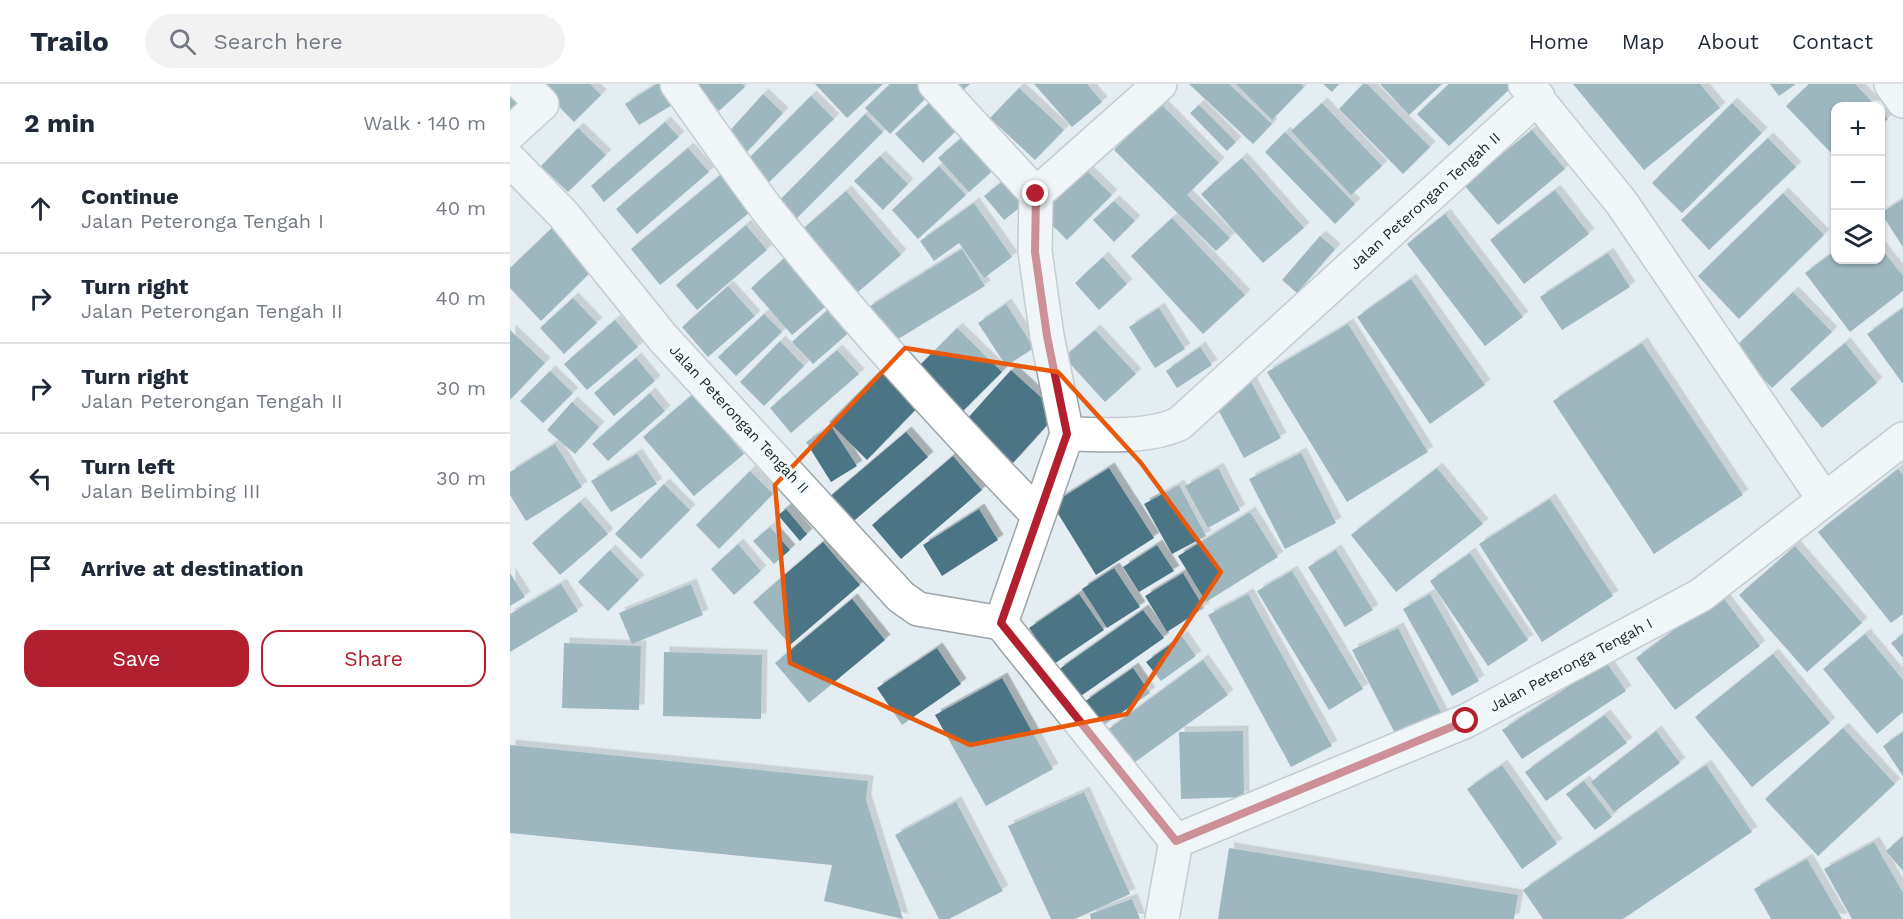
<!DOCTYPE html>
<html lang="en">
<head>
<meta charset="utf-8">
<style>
  body { margin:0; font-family:"Work Sans",sans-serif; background:#f2f2f3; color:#1f2937 }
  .controls { position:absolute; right:18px; top:18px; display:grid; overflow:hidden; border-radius:12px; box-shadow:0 2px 4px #0004 }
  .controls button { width:54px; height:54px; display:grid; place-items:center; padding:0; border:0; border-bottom:2px solid #e0e1e3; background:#fff; color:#1f2937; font:30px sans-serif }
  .stop { position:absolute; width:18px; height:18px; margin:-14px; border:4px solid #b2202f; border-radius:50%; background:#fff }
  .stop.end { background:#b2202f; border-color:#fff; box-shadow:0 2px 6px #0008 }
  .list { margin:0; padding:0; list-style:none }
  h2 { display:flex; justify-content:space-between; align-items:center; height:78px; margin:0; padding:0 24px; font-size:26px }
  h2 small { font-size:20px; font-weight:400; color:#747a83 }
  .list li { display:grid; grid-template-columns:39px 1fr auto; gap:18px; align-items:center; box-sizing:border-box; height:90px; padding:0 24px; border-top:2px solid #e0e1e3 }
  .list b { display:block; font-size:22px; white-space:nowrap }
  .list p { margin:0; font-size:20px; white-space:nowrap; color:#747a83 }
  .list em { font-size:20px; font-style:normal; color:#747a83 }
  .actions { display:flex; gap:12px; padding:18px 24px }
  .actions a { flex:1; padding:14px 0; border:2px solid #b2202f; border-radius:18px; text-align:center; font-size:21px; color:#b2202f }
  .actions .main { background:#b2202f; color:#fff }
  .icon { flex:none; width:33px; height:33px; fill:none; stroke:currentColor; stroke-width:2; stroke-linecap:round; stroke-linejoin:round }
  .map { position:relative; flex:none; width:1393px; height:835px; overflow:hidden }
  header { display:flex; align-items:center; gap:36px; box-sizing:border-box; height:84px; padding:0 30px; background:#fff; border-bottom:2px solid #e0e1e3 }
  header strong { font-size:28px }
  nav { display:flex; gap:33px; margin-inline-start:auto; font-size:21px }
  .search { width:420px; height:54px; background:#f2f2f3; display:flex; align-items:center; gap:15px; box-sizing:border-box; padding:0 21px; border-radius:33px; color:#747a83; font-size:22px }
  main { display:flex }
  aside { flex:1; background:#fff }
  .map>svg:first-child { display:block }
  .building { fill:#4b7584; filter:url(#shadow) }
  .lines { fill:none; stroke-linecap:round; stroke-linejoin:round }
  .minor-casing { stroke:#9ca5a8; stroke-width:36 }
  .minor { stroke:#fff; stroke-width:33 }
  .route { stroke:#b2202f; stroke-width:8 }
  .marked { fill:none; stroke:#e8590c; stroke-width:4.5; stroke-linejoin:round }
  .labels { text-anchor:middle; stroke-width:6; stroke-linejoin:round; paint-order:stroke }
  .street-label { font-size:15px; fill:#232728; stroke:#f1fbfe }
</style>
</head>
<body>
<header>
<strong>Trailo</strong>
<div class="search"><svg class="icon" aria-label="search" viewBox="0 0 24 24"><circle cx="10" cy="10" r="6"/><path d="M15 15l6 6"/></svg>Search here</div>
<nav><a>Home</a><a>Map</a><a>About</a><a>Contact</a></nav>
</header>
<main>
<aside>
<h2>2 min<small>Walk · 140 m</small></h2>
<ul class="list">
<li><svg class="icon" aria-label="ahead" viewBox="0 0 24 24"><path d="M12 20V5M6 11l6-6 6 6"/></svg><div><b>Continue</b><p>Jalan Peteronga Tengah I</p></div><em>40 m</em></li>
<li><svg class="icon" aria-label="right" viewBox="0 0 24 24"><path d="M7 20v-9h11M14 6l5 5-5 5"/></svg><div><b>Turn right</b><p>Jalan Peterongan Tengah II</p></div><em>40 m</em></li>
<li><svg class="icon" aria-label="right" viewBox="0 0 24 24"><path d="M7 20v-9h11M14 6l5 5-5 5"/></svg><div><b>Turn right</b><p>Jalan Peterongan Tengah II</p></div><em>30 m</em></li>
<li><svg class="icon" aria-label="left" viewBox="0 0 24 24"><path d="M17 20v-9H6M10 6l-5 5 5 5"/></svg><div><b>Turn left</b><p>Jalan Belimbing III</p></div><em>30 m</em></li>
<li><svg class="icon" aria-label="arrive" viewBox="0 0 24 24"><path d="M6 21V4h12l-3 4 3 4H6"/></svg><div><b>Arrive at destination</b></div></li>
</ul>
<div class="actions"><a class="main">Save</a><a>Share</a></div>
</aside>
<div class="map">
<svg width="1393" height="835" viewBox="0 0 1393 835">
  <defs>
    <filter id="shadow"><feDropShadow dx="5.5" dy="-5.5" stdDeviation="0" flood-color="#0004"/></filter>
  </defs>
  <rect width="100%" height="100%" fill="#e4edf1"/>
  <!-- building -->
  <path class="building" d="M0 0 18 21 0 36Z
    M27 0H80L91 11 64 38Z
    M147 0H158L169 17 129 41 115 20Z
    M185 0H232L235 3 209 27Z
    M305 0H373L337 34Z
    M380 0H409L420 10 380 50 355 24Z
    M443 0H460L451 8Z
    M524 0H577L592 18 562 43Z
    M679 0H719L762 40 743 60Z
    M726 0H791L794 3 762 36Z
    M813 0H829L822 8Z
    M853 0H857L920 63 893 90 829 25Z
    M870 0H932L899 31Z
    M939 0H999L1002 3 939 62 907 30Z
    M1063 0H1190L1210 24 1134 86Z
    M1260 0H1286L1269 12Z
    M1299 0H1345L1366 22H1326V74L1276 22Z
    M509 4 554 46 525 76 480 34Z
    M253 10 273 29 236 69 216 51Z
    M301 12 324 35 253 104 231 82Z
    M420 18 447 46 413 79 385 50Z
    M650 19 709 79 677 111 720 154 706 167 604 66Z
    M812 19 872 82 841 111 781 47Z
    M1222 19 1252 49 1172 129 1142 99Z
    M689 21 726 58 717 67 680 29Z
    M1370 27 1378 35 1370 41Z
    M355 30 373 48 278 143 261 125Z
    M155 38 169 53 94 118 81 102Z
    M68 44 96 71 58 108 31 82Z
    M1022 46 1055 85 988 141 954 101Z
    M775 48 845 120 825 140 755 68Z
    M457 49 487 83 459 108 428 74Z
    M1258 54 1286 83 1199 166 1171 136Z
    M178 64 199 88 127 150 106 125Z
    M370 72 398 100 373 126 344 97Z
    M732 74 794 144 753 179 691 110Z
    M429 82 456 111 408 155 382 126Z
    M576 86 602 111 557 156 531 130Z
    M214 88 244 125 150 201 121 165Z
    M498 93 518 117 494 136 474 112Z
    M1045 106 1079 150 1014 200 980 156Z
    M336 107 391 171 340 215 285 152Z
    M1273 109 1314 151 1229 235 1188 192Z
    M1393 115V163L1371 129Z
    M604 117 625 137 604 158 583 136Z
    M464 119 502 173 474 194 449 159 424 177 410 157Z
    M935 130 1013 233 975 262 897 160Z
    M662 134 735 211 693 250 621 172Z
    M45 141 86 183 31 237 0 204V184Z
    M236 141 257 166 187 226 166 201Z
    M810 152 825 165 787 209 772 196Z
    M1370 163 1393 192V207L1340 248 1295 189 1326 166V176H1370Z
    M452 165 475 202 380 260 357 224Z
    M280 169 322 217 282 251 241 204Z
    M1098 169 1120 203 1052 246 1030 213Z
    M593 173 617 200 589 226 565 199Z
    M901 195 975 301 920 340 847 233Z
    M218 202 245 232 198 273 172 243Z
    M1283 208 1322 248 1262 304 1224 264Z
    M63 214 87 239 54 270 30 244Z
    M496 220 524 264 496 282 468 239Z
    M321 223 342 246 303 280 282 258Z
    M649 224 675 265 645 284 619 243Z
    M1393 224V300L1357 250Z
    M254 230 272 248 226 292 208 273Z
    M105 236 128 263 77 306 54 280Z
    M838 240 918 368 837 418 757 288Z
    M447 244 492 288 448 332 403 288Z
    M0 246 35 279 0 316Z
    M585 246 626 290 595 318 554 273Z
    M270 257 294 282 254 322 230 298Z
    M1132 259 1233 411 1144 470 1043 317Z
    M1335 259 1367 299 1312 344 1280 305Z
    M690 263 702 281 667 304 656 287Z
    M327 266 349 290 281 349 260 324Z
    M126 274 145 297 104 332 84 309Z
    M374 283 411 320 357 376 319 338Z
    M501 286 548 329 503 379 456 336Z
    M40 287 63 309 33 339 10 317Z
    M741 298 771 354 734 374 704 318Z
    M140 309 155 327 98 377 82 360Z
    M183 310 234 370 184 412 133 353Z
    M62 318 89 343 65 370 37 346Z
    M321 342 347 382 321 398 296 358Z
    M396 348 418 373 338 442 316 416Z
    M45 360 72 403 16 437 0 411V388Z
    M791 369 826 439 775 465 739 395Z
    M127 370 147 400 101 428 81 397Z
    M443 372 472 406 391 475 362 441Z
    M599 384 644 454 586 491 542 420Z
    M708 384 730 426 698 444 675 402Z
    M927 384 973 440 886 508 841 451Z
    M1388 385 1393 391V530L1381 539 1308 448Z
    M240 387 263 410 209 465 186 441Z
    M154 400 180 426 131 475 105 450Z
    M669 401 696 452 662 470 634 420Z
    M1040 415 1103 512 1032 558 969 460Z
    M70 418 98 450 50 491 22 459Z
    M276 425 297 450 290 457 268 431Z
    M469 425 488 456 432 492 413 461Z
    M740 428 768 473 696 518 668 472Z
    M260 443 280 466 264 480 243 457Z
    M313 458 350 501 280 561 243 518Z
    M228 460 251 487 224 511 201 485Z
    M647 461 664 487 629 508 613 483Z
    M1285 462 1352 539 1297 588 1229 511Z
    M100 466 129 496 98 527 68 498Z
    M826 466 863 526 835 543 798 483Z
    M960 469 1018 556 978 582 920 497Z
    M604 484 630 523 597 544 572 505Z
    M782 487 853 605 819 626 747 507Z
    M0 489 15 513 0 522Z
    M673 489 694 524 657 548 635 512Z
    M51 500 68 527 0 568V530Z
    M181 500 193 531 122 560 109 529Z
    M569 510 594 546 544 580 519 544Z
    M738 510 822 662 781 683 698 531Z
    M920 510 969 597 942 612 893 525Z
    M1211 511 1250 562 1165 626 1126 574Z
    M342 515 375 556 299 619 265 579Z
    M633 526 654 554 568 614 548 586Z
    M888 544 933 632 888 655 842 566Z
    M1355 550 1393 596V628L1367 650 1313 585Z
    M1393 550V574L1381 559Z
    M672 552 686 572 651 597 636 578Z
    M54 559 131 562 129 626 52 624Z
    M427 564 451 600 392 641 367 604Z
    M154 568 252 571 251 635 153 632Z
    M1263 570 1320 639 1242 703 1185 633Z
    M693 576 718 611 621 681 596 647Z
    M1096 578 1116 607 1012 675 992 646Z
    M623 584 640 609 591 643 574 618Z
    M492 594 543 685 476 722 425 631Z
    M1095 631 1117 659 1036 717 1015 688Z
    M1333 644 1385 700 1308 772 1255 715Z
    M733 647 734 713 671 715 669 648Z
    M1146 647 1170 679 1104 728 1081 698Z
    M1393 648V692L1373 662Z
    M0 661 358 697 356 716 393 835 314 817 322 781 0 749Z
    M992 681 1047 760 1012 785 957 705Z
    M1196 681 1242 748 1113 835H1033L1013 806Z
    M1074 697 1102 733 1085 746 1056 710Z
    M574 708 620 810 565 835H541L498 742Z
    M446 718 493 807 439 835H429L385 751Z
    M1393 752V787L1376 767Z
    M1364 758 1393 809V835H1342L1314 785Z
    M719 764 1008 811 1004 835H708Z
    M1297 775 1332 835H1261L1244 805Z
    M622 815 630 835H581L580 830Z"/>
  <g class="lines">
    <defs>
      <path id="minor" d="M167 0C198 43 228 87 260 129 344 235 434 334 528 431
        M425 0 526 110 525 168 537 252 557 350
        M1015 0 1111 118 1314 415
        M1381 0 1393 17
        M0 49 32 20 12 0
        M0 76 53 130 153 254 391 513 408 525 491 539 666 757
        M526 110 650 0
        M491 539 557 350C594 350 634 355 669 340L1028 13
        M666 757 956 637 1191 511 1393 355
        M652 835 666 757"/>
    </defs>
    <!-- minor casing -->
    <use href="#minor" class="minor-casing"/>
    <!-- minor -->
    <use href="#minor" class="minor"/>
  </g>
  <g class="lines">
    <!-- route -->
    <path class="route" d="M526 110 525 168 537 252 557 350 491 539 666 757 956 637"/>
  </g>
  <!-- marked area -->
  <path d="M0 0H1393V835H0ZM395 264 548 288 631 379 711 488 617 630 460 661 280 579 265 401Z" fill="#e4edf1" fill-opacity=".55" fill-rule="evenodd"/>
  <path class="marked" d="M395 264 548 288 631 379 711 488 617 630 460 661 280 579 265 401Z"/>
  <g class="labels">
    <!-- street labels -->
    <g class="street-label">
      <text transform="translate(915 117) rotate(-42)" y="5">Jalan Peterongan Tengah II</text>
      <text transform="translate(229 335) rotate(47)" y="5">Jalan Peterongan Tengah II</text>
      <text transform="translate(1061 581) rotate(-28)" y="5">Jalan Peteronga Tengah I</text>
    </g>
  </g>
</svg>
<div class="controls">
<button>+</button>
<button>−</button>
<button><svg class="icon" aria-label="layers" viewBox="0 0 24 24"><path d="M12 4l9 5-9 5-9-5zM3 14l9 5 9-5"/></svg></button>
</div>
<div class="stop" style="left:956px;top:637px"></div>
<div class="stop end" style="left:526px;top:110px"></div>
</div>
</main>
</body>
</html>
